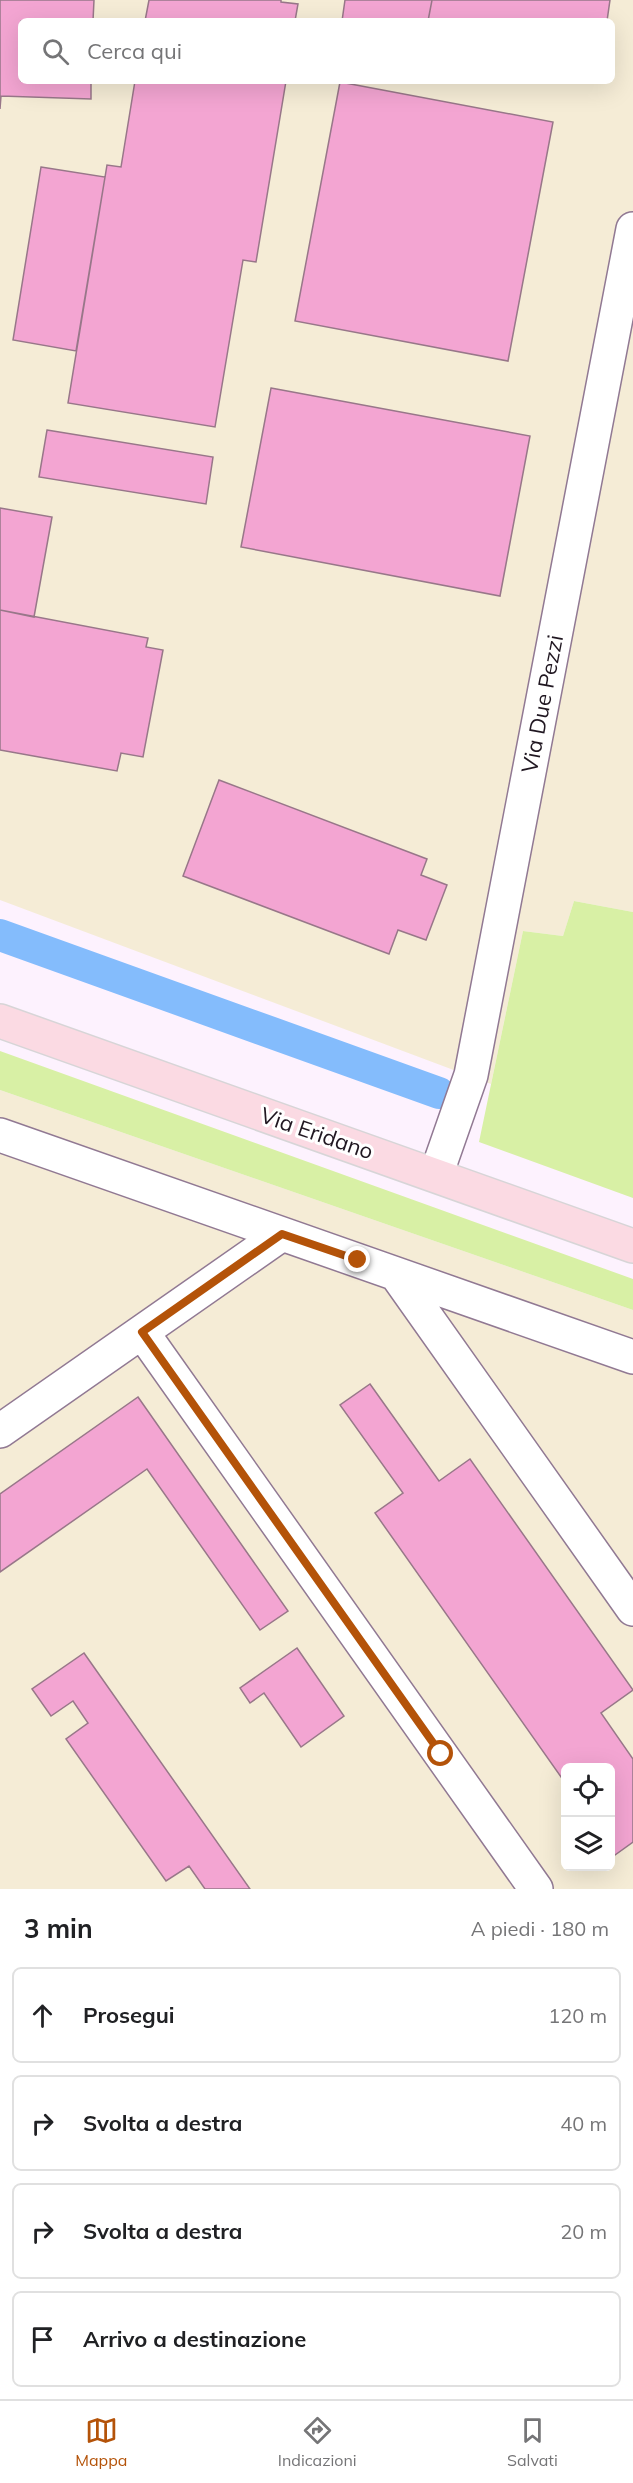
<!DOCTYPE html>
<html lang="it">
<head>
<meta charset="utf-8">
<style>
  body { margin:0; font-family:Mulish,sans-serif; background:#f2f2f2; color:#202124 }
  .controls { position:absolute; right:18px; bottom:18px; display:grid; overflow:hidden; border-radius:9px; box-shadow:0 6px 24px #0002 }
  .controls button { width:54px; height:54px; display:grid; place-items:center; padding:0; border:0; border-bottom:2px solid #e0e0e0; background:#fff; color:#202124; font:30px sans-serif }
  .stop { position:absolute; width:18px; height:18px; margin:-14px; border:4px solid #b45309; border-radius:50%; background:#fff }
  .stop.end { background:#b45309; border-color:#fff; box-shadow:0 2px 6px #0008 }
  .list { margin:0; padding:0; list-style:none }
  h2 { display:flex; justify-content:space-between; align-items:center; height:78px; margin:0; padding:0 24px; font-size:26px }
  h2 small { font-size:20px; font-weight:400; color:#757577 }
  .list li { display:grid; grid-template-columns:39px 1fr auto; gap:18px; align-items:center; box-sizing:border-box; height:96px; margin:0 12px 12px; padding:0 12px; border:2px solid #e0e0e0; border-radius:9px }
  .list b { display:block; font-size:22px; white-space:nowrap }
  .list em { font-size:20px; font-style:normal; color:#757577 }
  .icon { flex:none; width:33px; height:33px; fill:none; stroke:currentColor; stroke-width:2; stroke-linecap:round; stroke-linejoin:round }
  .map { position:relative; flex:none; width:633px; height:1889px; overflow:hidden }
  .search { position:absolute; background:#fff; box-shadow:0 6px 24px #0002; left:18px; right:18px; top:18px; height:66px; display:flex; align-items:center; gap:15px; box-sizing:border-box; padding:0 21px; border-radius:9px; color:#757577; font-size:22px }
  .sheet { height:510px; background:#fff }
  nav { display:flex; justify-content:space-around; align-items:center; box-sizing:border-box; height:84px; border-top:2px solid #e0e0e0; background:#fff; font-size:16px; color:#757577 }
  nav a { display:grid; justify-items:center; gap:3px }
  nav .on { color:#b45309 }
  .map>svg:first-child { display:block }
  .industrial { fill:#f5ecd6; fill-rule:evenodd }
  .green { fill:#d8f0a5 }
  .lines { fill:none; stroke-linecap:round; stroke-linejoin:round }
  .canal { stroke:#84bcfc; stroke-width:32 }
  .building { fill:#f3a5d2; stroke:#987789; stroke-width:1.5 }
  .minor-casing { stroke:#917993; stroke-width:36 }
  .major-casing { stroke:#d7d5d7; stroke-width:36 }
  .minor { stroke:#fff; stroke-width:33 }
  .major { stroke:#fbdae3; stroke-width:33 }
  .route { stroke:#b45309; stroke-width:8 }
  .labels { text-anchor:middle; stroke-width:6; stroke-linejoin:round; paint-order:stroke }
  .street-label { font-size:22px; fill:#201721; stroke:#fff }
</style>
</head>
<body>
<div class="map">
<svg width="633" height="1889" viewBox="0 0 633 1889">
  <rect width="100%" height="100%" fill="#fdf2fe"/>
  <!-- industrial -->
  <path class="industrial" d="M0 0H633V912L574 901 563 936 523 931 491 1084 0 900ZM21 21H612V81H21Z
    M0 1090 633 1310V1889H0ZM566 1768H610V1866H566Z"/>
  <!-- green -->
  <path class="green" d="M574 901 633 912V1198L479 1142 523 931 563 936Z
    M0 1051 633 1279V1310L0 1090Z"/>
  <g class="lines">
    <!-- canal -->
    <path class="canal" d="M0 935 439 1093"/>
  </g>
  <!-- building -->
  <path class="building" d="M0 0H94L93 21H21V81H91V99L1 96 0 109Z
    M149 0H281V2L298 4 295 21H145Z
    M345 0H432L428 21H342Z
    M432 0H610L607 21H428Z
    M135 81H286L256 262 243 260 215 427 68 403 107 165 121 167Z
    M340 82 553 122 508 361 295 321Z
    M41 167 105 177 76 351 13 340Z
    M271 388 530 436 500 596 241 547Z
    M47 430 213 457 206 504 39 477Z
    M0 508 52 517 34 617 0 610Z
    M0 610 148 638 146 647 163 650 143 757 121 753 117 771 0 750Z
    M219 780 427 859 421 875 447 885 426 940 398 930 389 954 183 876Z
    M370 1384 439 1481 470 1459 633 1690 601 1713 633 1759V1842L615 1855 610 1848V1768H566V1784L375 1513 403 1493 340 1405Z
    M138 1397 288 1611 260 1630 147 1469 0 1572V1494Z
    M297 1648 344 1716 301 1747 264 1693 250 1703 240 1688Z
    M84 1653 250 1889H205L189 1866 166 1881 66 1739 88 1723 73 1701 51 1716 32 1689Z"/>
  <g class="lines">
    <defs>
      <path id="minor" d="M0 1135 633 1357
        M436 1175 471 1075 633 229
        M396 1274 633 1609
        M142 1332 536 1889
        M0 1431 282 1234"/>
      <path id="major" d="M0 1021 633 1246"/>
    </defs>
    <!-- minor casing -->
    <use href="#minor" class="minor-casing"/>
    <!-- major casing -->
    <use href="#major" class="major-casing"/>
    <!-- minor -->
    <use href="#minor" class="minor"/>
    <!-- major -->
    <use href="#major" class="major"/>
  </g>
  <g class="lines">
    <!-- route -->
    <path class="route" d="M358 1260 282 1234 142 1332 441 1754"/>
  </g>
  <g class="labels">
    <!-- street labels -->
    <g class="street-label">
      <text transform="translate(542 704) rotate(-79)" y="8">Via Due Pezzi</text>
      <text transform="translate(317 1133) rotate(19)" y="8">Via Eridano</text>
    </g>
  </g>
</svg>
<div class="controls">
<button><svg class="icon" aria-label="locate" viewBox="0 0 24 24"><circle cx="12" cy="12" r="6"/><path d="M12 2v4M12 18v4M2 12h4M18 12h4"/></svg></button>
<button><svg class="icon" aria-label="layers" viewBox="0 0 24 24"><path d="M12 4l9 5-9 5-9-5zM3 14l9 5 9-5"/></svg></button>
</div>
<div class="stop" style="left:441px;top:1754px"></div>
<div class="stop end" style="left:358px;top:1260px"></div>
<div class="search"><svg class="icon" aria-label="search" viewBox="0 0 24 24"><circle cx="10" cy="10" r="6"/><path d="M15 15l6 6"/></svg>Cerca qui</div>
</div>
<section class="sheet">
<h2>3 min<small>A piedi · 180 m</small></h2>
<ul class="list">
<li><svg class="icon" aria-label="ahead" viewBox="0 0 24 24"><path d="M12 20V5M6 11l6-6 6 6"/></svg><div><b>Prosegui</b></div><em>120 m</em></li>
<li><svg class="icon" aria-label="right" viewBox="0 0 24 24"><path d="M7 20v-9h11M14 6l5 5-5 5"/></svg><div><b>Svolta a destra</b></div><em>40 m</em></li>
<li><svg class="icon" aria-label="right" viewBox="0 0 24 24"><path d="M7 20v-9h11M14 6l5 5-5 5"/></svg><div><b>Svolta a destra</b></div><em>20 m</em></li>
<li><svg class="icon" aria-label="arrive" viewBox="0 0 24 24"><path d="M6 21V4h12l-3 4 3 4H6"/></svg><div><b>Arrivo a destinazione</b></div></li>
</ul>
</section>
<nav>
<a class="on"><svg class="icon" aria-label="map" viewBox="0 0 24 24"><path d="M3 6l6-2 6 2 6-2v14l-6 2-6-2-6 2zM9 4v14M15 6v14"/></svg>Mappa</a>
<a><svg class="icon" aria-label="directions" viewBox="0 0 24 24"><path d="M12 3l9 9-9 9-9-9zM9 14v-3h6M13 9l2 2-2 2"/></svg>Indicazioni</a>
<a><svg class="icon" aria-label="saved" viewBox="0 0 24 24"><path d="M7 4h10v16l-5-4-5 4z"/></svg>Salvati</a>
</nav>
</body>
</html>
